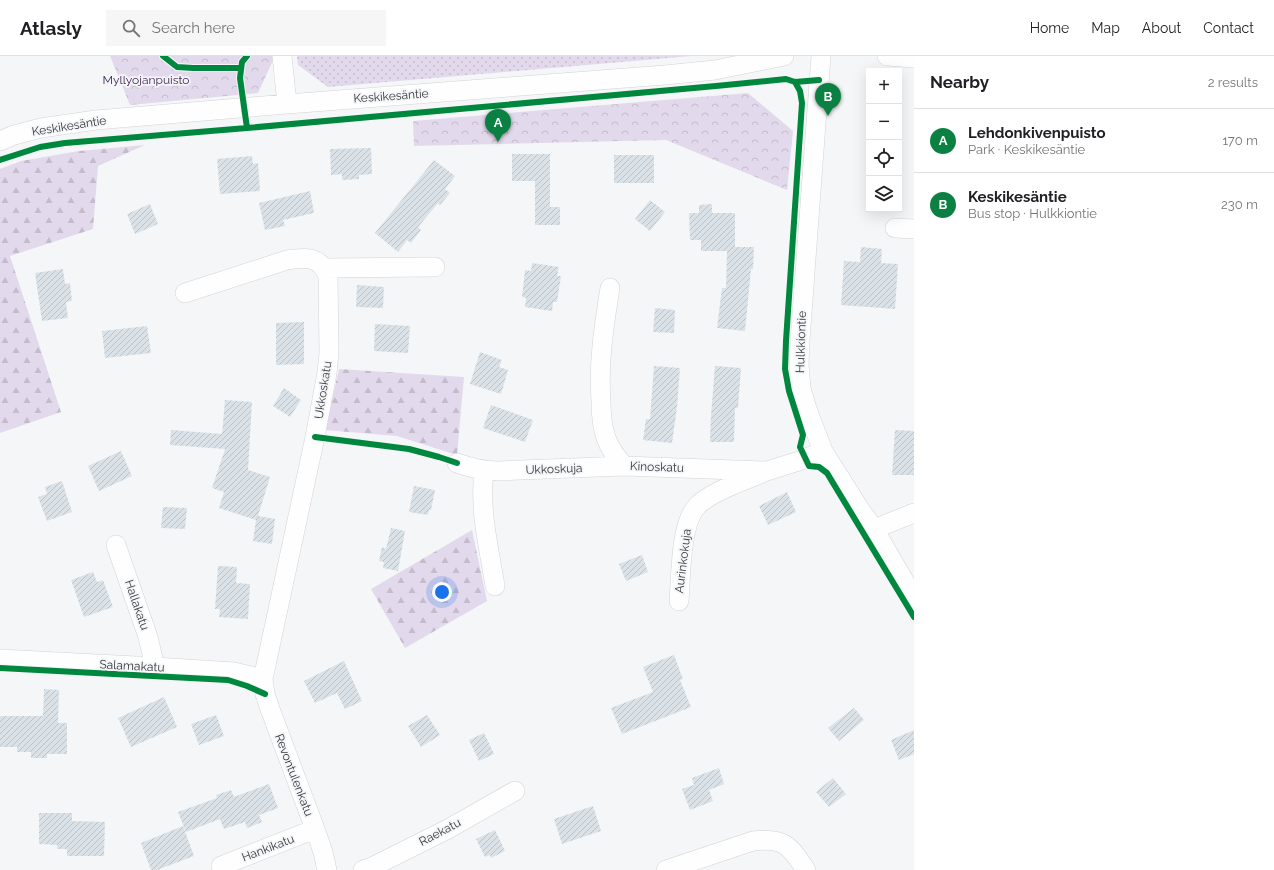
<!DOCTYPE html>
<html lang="en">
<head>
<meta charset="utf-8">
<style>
  body { margin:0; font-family:Raleway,sans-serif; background:#f6f6f6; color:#202124 }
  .controls { position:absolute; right:12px; top:12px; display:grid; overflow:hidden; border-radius:0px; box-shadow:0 4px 16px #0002 }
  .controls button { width:36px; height:36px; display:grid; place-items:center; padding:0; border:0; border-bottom:1px solid #e0e0e0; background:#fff; color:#202124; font:20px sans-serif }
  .you { position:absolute; left:442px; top:536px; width:14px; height:14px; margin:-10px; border:3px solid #fff; border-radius:50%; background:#1a73e8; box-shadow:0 0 0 6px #1a73e833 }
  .badge { display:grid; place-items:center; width:26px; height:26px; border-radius:50%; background:#0b8043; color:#fff; font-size:13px; font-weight:700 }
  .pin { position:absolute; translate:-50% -33px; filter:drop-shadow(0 1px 2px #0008) }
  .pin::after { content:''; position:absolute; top:21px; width:14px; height:12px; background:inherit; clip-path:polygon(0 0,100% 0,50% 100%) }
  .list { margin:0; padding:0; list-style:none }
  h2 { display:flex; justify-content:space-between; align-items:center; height:52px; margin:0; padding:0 16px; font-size:17px }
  h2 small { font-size:13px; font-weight:400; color:#757577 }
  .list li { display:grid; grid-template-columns:26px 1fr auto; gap:12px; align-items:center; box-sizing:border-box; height:64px; padding:0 16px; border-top:1px solid #e0e0e0 }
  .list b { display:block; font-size:15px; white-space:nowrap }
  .list p { margin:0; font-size:13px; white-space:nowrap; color:#757577 }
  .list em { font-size:13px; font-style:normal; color:#757577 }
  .icon { flex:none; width:22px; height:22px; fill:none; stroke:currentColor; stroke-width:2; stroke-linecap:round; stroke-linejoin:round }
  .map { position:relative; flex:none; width:914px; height:814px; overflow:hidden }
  header { display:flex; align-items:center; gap:24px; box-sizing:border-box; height:56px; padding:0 20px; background:#fff; border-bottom:1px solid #e0e0e0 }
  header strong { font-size:19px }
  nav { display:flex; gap:22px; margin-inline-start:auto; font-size:14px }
  .search { width:280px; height:36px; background:#f6f6f6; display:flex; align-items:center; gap:10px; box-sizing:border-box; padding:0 14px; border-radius:0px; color:#757577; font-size:15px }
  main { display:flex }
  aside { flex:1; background:#fff }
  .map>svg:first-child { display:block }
  .grass { fill:url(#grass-dots) }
  .forest { fill:url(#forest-firs) }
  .park { fill:url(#park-crowns) }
  .building { fill:url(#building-hatch) }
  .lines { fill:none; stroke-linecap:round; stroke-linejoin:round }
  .minor-casing { stroke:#d3d3d5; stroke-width:20 }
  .minor { stroke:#fefefe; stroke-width:19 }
  .cycleway-casing { stroke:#f4f6f9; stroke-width:8 }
  .cycleway { stroke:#00873e; stroke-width:6 }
  .labels { text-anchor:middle; stroke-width:3.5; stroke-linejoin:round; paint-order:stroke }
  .park-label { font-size:12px; fill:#402553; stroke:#f4f6f9 }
  .street-label { font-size:12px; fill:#39393b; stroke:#f4f6f9 }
</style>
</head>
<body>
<header>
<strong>Atlasly</strong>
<div class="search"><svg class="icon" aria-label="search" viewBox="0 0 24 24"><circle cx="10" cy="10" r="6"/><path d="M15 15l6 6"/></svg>Search here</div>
<nav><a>Home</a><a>Map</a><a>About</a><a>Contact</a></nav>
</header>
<main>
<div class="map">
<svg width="914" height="814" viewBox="0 0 914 814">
  <defs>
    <pattern id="grass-dots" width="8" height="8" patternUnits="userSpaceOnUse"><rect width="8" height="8" fill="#e3d9ec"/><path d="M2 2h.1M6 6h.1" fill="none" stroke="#c4bbcb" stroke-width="1.8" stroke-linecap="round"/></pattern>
    <pattern id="forest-firs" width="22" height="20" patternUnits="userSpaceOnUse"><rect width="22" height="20" fill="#e3d9ec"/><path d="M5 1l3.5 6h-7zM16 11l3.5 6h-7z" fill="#c4bbcb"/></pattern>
    <pattern id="park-crowns" width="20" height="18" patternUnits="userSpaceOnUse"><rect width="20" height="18" fill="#e3d9ec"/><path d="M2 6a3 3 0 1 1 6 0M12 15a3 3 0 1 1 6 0" fill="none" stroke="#c4bbcb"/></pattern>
    <pattern id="building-hatch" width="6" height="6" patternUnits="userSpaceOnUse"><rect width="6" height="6" fill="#dae2e8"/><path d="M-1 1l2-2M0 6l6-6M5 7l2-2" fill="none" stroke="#bcc3c8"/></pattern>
  </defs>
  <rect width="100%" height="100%" fill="#f5f6f8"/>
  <!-- grass -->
  <path class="grass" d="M297 0H691L328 31 298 9Z"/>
  <!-- forest -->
  <path class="forest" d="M145 89 98 110 93 173 10 200 61 356 0 377V113L21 105 79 95Z
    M339 313 464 321 457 399 397 380 325 374Z
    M472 474 487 545 405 592 371 533Z"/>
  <!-- park -->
  <path class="park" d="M110 0H275L258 37 130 49Z
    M748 37 793 75 787 134 666 84 414 90 413 65Z"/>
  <!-- building -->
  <path class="building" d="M371 92 372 118 359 119V123L342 124V118L331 119 330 93Z
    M512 98H550V151H560V169H535V125H512Z
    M614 99H654V127H614Z
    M252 100 253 108 258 107 260 135 220 138 217 103Z
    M434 104 455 120 445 133 450 137 440 149 438 147 418 171 421 174 411 187 407 184 398 196 375 177Z
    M310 135 314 157 283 164 285 170 265 174 259 147Z
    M650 144 665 156 650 175 635 163Z
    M150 148 158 168 135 178 127 158Z
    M712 148V157H735V191H754L753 213H751L745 275 717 272 722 232H726L727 195H701V184H690L689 157H699V149Z
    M861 191 882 193 881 207 898 208 895 253 841 249 844 205 860 206Z
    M532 207 559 211 557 220H561L558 239 557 246H553L552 255 525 251 526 242 522 241 525 214 531 215Z
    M63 213 65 228 70 227 72 245 66 246 68 262 42 265 35 217Z
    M357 229 384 231 383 252 356 251Z
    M655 252 675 254 674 277 653 276Z
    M304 266V308L276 309V267Z
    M375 268 410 270 408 297 374 295Z
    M147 270 151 297 105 302 102 275Z
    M480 296 502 304 499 311 508 314 501 338 470 328Z
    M654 310 680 312 677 351 672 387 643 384 646 363H650Z
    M715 310 741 312 738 352H735L734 386H710L711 359Z
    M284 332 301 344 290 361 273 350Z
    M225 344 252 346 248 414 270 421 258 460 275 463 272 488 253 485 256 464 219 452 224 436 212 432 225 393 170 389 171 374 222 378Z
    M491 349 533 364 525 386 483 372Z
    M895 374 914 375V419H892Z
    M121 395 132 420 99 435 88 410Z
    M62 425 72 456 47 465 38 441 47 438 45 431Z
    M414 430 435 434 431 454H429L428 459 409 456Z
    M787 436 796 456 768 469 759 450Z
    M163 451 187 452 185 473 161 472Z
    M391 472 405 475 398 515 383 512 384 506 379 505 382 491 386 493Z
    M642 499 648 516 626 525 619 508Z
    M218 510 237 511 236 527 250 528 248 563 219 561 220 553H215Z
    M93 516 97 526 103 524 113 551 84 561 71 524Z
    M674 599 683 623 680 624 691 651 622 678 611 652 653 636 643 611Z
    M344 605 362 645 345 653 337 637 315 647 304 625Z
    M44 633 59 634 58 667H67V698H47V702H31V696H17V691H0V660H43Z
    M164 641 177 671 131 691 118 662Z
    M854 652 864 664 839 685 828 672Z
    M216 659 224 680 199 689 191 668Z
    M427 659 440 679 421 691 408 670Z
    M914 674V698L899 704 891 684Z
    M484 677 494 698 479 705 469 684Z
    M719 712 724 728 709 734 713 745 690 754 682 733 694 729 692 722Z
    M833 722 846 738 829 751 816 736Z
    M269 728 278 752 259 759 262 766 247 772 245 766 224 773 220 763 186 776 178 756 217 742 216 739 231 734 234 741Z
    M593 750 601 775 562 788 554 763Z
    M39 757H72V765L105 766 104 800H67V793H57V789L39 788Z
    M183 770 194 800 157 814H151L141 787Z
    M495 774 505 795 491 802 490 799 485 801 476 783Z"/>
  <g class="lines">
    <defs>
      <path id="minor" d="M282 0 287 48
        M821 0 800 284 799 309 801 332 807 353 823 395 859 452 874 473 914 542
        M887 0 914 2
        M0 85 14 79 41 72 96 64 287 48 665 19 715 14 784 0
        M895 172 914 173
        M325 212 435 211
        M610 232C604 270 598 307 601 345 601 357 602 370 606 382 610 393 616 401 624 410L767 415 802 404 823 395
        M185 237 287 204C306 201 320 200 328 220L329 297 327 317 315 381 263 623 265 638 270 653 315 773 323 796 327 814
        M457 407C471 412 484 415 498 415L624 410
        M484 415C479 453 489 492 495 530
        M874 473 914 457
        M116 489 148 581 155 611
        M679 545C681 521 680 468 697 450 710 436 744 425 762 417
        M0 603 155 611 234 616 263 623
        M221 810 315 773
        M363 814 372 811 448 773 515 735
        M666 814 753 785C784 781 790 790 806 814"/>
    </defs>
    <!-- minor casing -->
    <use href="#minor" class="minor-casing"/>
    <!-- minor -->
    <use href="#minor" class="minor"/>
    <defs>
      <path id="cycleway" d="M163 0 177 11 193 12H240
        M795 26 800 35 802 47 786 285 785 313 789 335 803 379 800 391 809 410 819 411 827 417 914 561
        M247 72 240 22 242 6 247 0
        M0 104 40 91 65 87 247 72 716 30 786 23 795 26 819 24
        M315 381 409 393 439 401 457 407
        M0 612 228 624 247 630 265 638"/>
    </defs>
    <!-- cycleway casing -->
    <use href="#cycleway" class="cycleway-casing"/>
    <!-- cycleway -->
    <use href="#cycleway" class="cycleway"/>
  </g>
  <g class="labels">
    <!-- park labels -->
    <g class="park-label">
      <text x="146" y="28">Myllyojanpuisto</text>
    </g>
    <!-- street labels -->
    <g class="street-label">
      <text transform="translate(391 40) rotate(-4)" y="4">Keskikesäntie</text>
      <text transform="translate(69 70) rotate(-9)" y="4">Keskikesäntie</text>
      <text transform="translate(801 286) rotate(-88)" y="4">Hulkkiontie</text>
      <text transform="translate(323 334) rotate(-81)" y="4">Ukkoskatu</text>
      <text transform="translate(657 411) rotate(2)" y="4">Kinoskatu</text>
      <text transform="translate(554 413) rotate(-2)" y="4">Ukkoskuja</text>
      <text transform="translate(683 505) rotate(-83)" y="4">Aurinkokuja</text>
      <text transform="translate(137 549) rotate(71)" y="4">Hallakatu</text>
      <text transform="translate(132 610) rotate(3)" y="4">Salamakatu</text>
      <text transform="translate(294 719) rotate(69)" y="4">Revontulenkatu</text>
      <text transform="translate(440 776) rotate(-28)" y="4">Raekatu</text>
      <text transform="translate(268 792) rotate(-21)" y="4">Hankikatu</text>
    </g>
  </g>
</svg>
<div class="controls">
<button>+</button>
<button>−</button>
<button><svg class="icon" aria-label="locate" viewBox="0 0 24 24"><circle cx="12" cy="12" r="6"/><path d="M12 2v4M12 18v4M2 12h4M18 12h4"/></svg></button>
<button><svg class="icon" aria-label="layers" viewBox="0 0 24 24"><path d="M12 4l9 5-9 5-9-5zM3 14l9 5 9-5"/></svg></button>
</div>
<div class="you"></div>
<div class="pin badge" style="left:498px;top:86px">A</div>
<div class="pin badge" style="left:828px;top:60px">B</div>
</div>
<aside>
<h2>Nearby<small>2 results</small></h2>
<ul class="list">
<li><span class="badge">A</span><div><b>Lehdonkivenpuisto</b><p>Park · Keskikesäntie</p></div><em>170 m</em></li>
<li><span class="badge">B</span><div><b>Keskikesäntie</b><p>Bus stop · Hulkkiontie</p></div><em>230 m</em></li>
</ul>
</aside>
</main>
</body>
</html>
